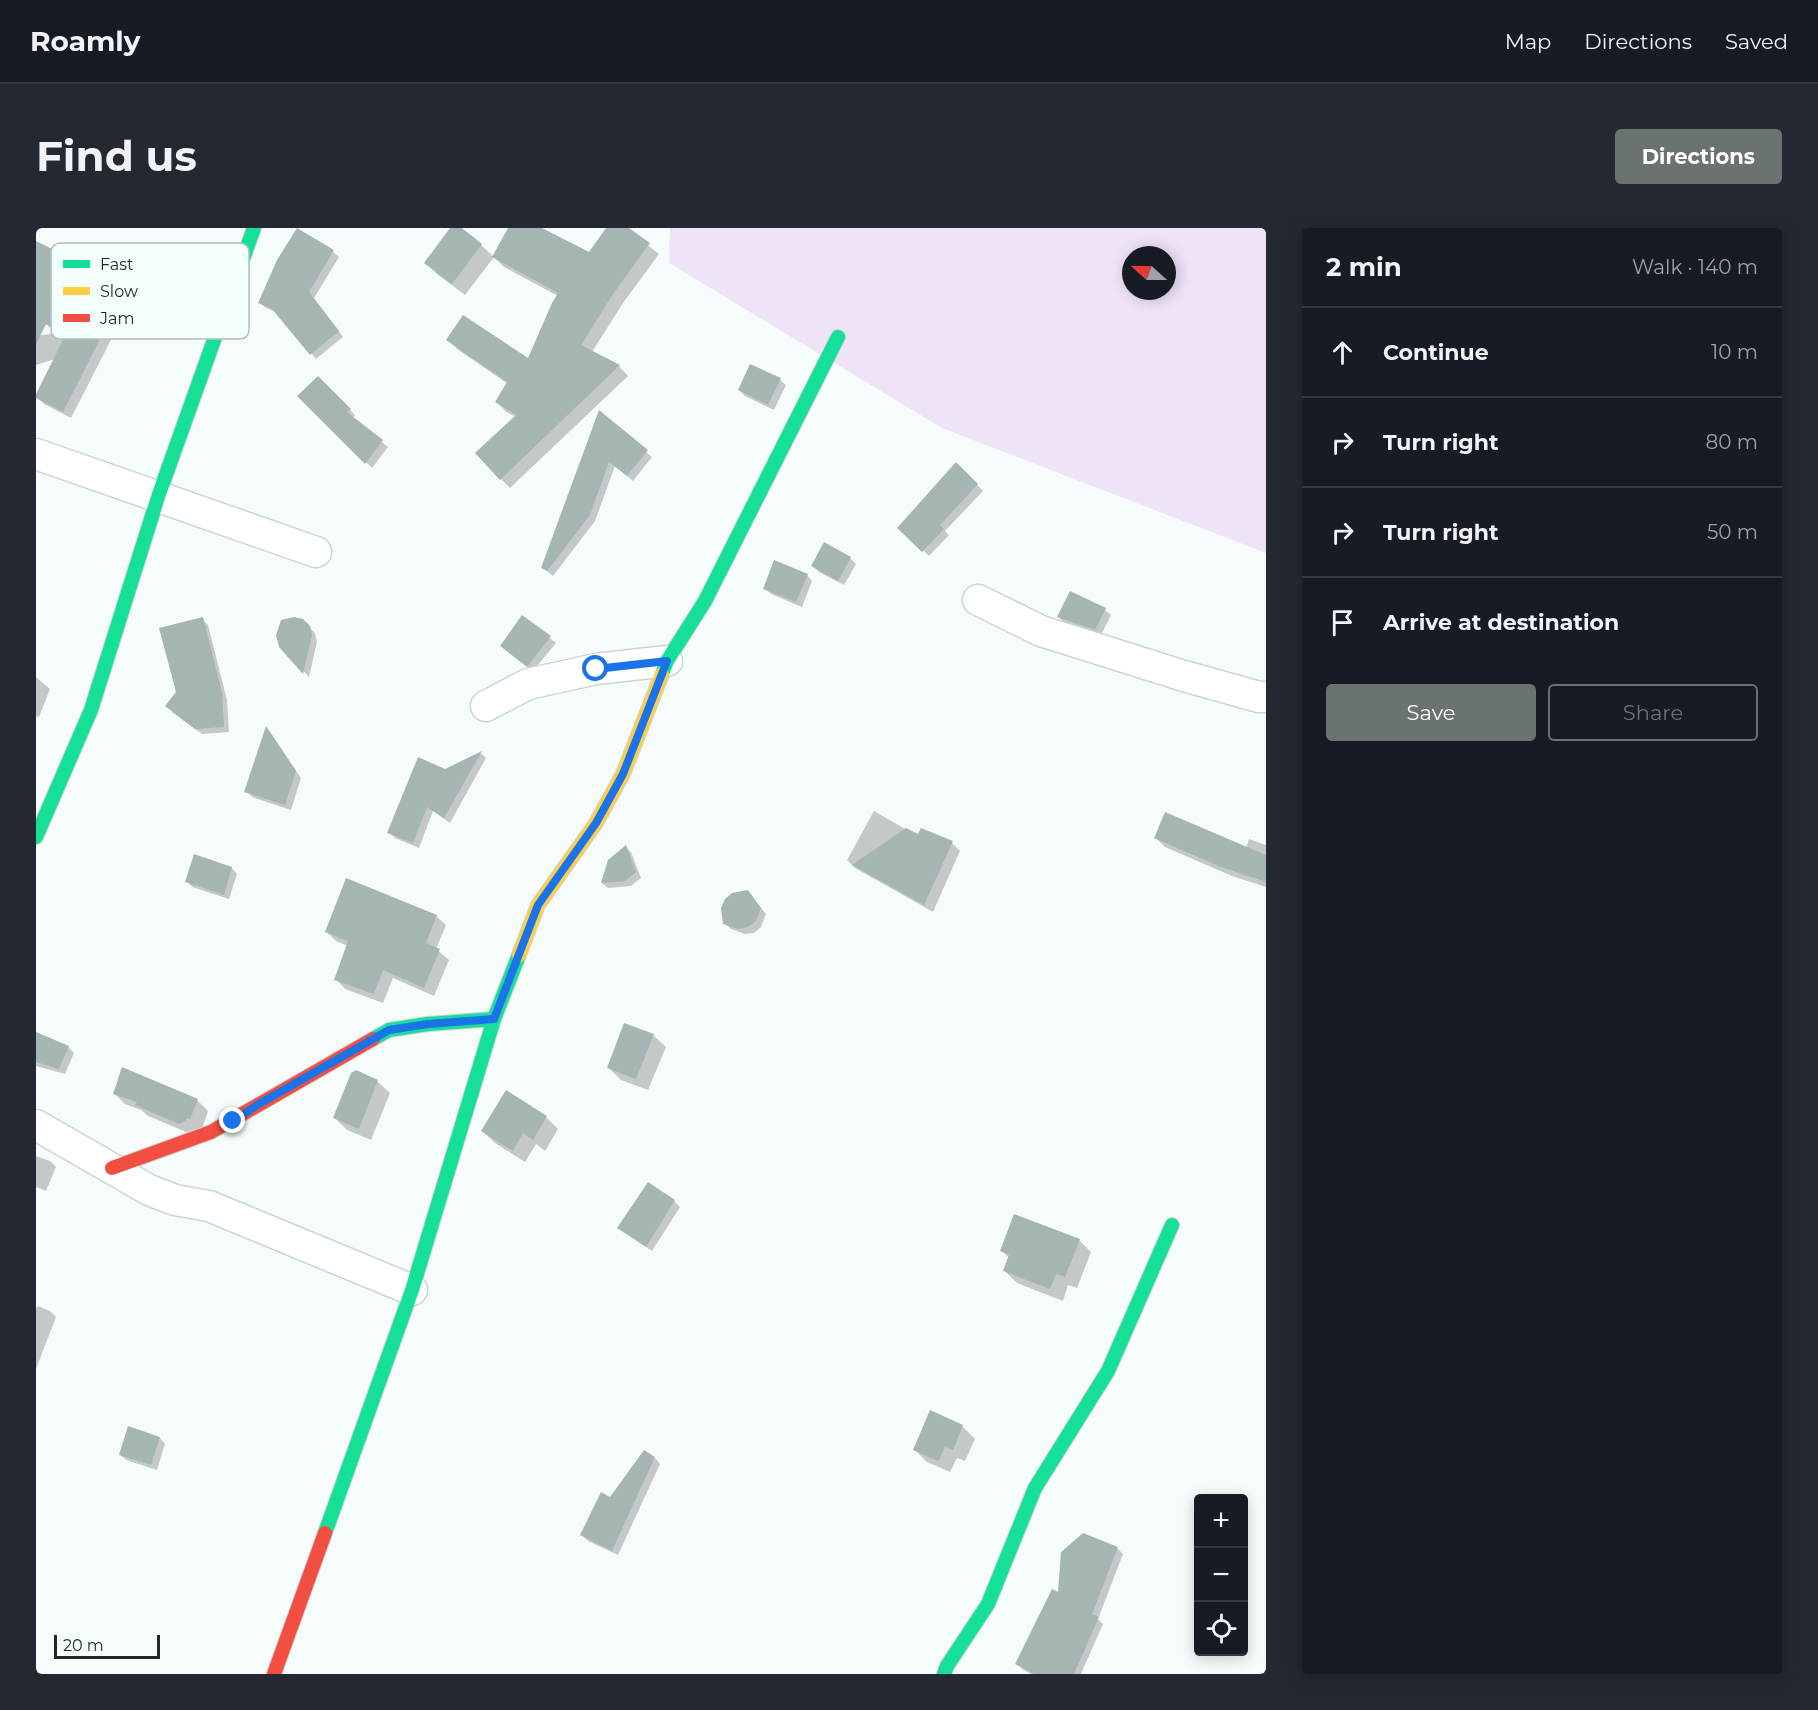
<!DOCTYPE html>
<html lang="en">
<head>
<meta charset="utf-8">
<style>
  body { margin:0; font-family:Montserrat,sans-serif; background:#242831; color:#f1f3f6 }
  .controls { position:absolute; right:18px; bottom:18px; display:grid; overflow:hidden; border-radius:6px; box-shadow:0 3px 15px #0003 }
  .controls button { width:54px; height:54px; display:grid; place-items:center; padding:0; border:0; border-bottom:2px solid #363941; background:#171b24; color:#f1f3f6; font:30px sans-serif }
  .compass { position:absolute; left:1086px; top:18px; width:54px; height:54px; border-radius:50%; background:#171b24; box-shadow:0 3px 15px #0003; rotate:291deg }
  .scale { position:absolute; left:18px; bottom:15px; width:106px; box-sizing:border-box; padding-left:6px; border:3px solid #212928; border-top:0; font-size:16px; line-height:21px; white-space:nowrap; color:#212928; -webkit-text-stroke:4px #f2fffd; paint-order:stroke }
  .stop { position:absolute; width:18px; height:18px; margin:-14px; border:4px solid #1a73e8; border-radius:50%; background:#fff }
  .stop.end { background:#1a73e8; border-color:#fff; box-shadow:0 2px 6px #0008 }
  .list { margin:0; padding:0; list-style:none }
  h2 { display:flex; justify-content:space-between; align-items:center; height:78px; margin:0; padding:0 24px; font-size:26px }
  h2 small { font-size:20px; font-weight:400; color:#9ea1a6 }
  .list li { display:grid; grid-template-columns:39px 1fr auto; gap:18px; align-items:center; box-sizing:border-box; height:90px; padding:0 24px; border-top:2px solid #363941 }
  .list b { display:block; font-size:22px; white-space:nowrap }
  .list em { font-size:20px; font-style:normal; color:#9ea1a6 }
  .actions { display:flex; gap:12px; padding:18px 24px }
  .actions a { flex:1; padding:14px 0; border:2px solid #6b7372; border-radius:6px; text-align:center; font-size:21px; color:#6b7372 }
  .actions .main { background:#6b7372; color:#fff }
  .icon { flex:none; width:33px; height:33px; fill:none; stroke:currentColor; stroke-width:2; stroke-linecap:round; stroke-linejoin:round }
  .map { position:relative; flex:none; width:1230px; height:1446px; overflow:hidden; border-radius:6px }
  header { display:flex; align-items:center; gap:36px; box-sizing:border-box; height:84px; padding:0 30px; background:#171b24; border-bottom:2px solid #363941 }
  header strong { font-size:28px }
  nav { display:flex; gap:33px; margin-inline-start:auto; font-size:21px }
  .intro { display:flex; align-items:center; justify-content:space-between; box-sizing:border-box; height:144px; padding:0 36px }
  h1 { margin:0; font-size:42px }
  .button { padding:15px 27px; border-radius:6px; background:#6b7372; color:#fff; font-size:21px; font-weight:700 }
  main { display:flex; gap:36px; padding:0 36px }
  aside { flex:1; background:#171b24; border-radius:6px; box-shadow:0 3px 15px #0003 }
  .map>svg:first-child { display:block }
  .green { fill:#efe3f7; fill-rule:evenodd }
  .shadow { fill:#0003 }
  .building { fill:#a4b5b3 }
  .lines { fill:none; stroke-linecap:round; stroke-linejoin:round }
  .street-casing { stroke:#ced4d3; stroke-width:33 }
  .fast-casing { stroke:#ced4d3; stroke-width:16 }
  .slow-casing { stroke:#ced4d3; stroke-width:16 }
  .jam-casing { stroke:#ced4d3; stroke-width:16 }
  .street { stroke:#fefffe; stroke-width:30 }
  .fast { stroke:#16e098; stroke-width:14 }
  .slow { stroke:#ffcf43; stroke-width:14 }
  .jam { stroke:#f24e42; stroke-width:14 }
  .route { stroke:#1a73e8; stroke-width:8 }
  .key { fill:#f2fffd; stroke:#b3bfbd; stroke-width:1.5 }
  .key-label { font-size:16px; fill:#212928 }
</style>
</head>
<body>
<header>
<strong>Roamly</strong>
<nav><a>Map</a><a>Directions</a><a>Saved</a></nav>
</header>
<div class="intro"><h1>Find us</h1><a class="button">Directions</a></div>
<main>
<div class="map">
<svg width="1230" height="1446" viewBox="0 0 1230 1446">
  <rect width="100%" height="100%" fill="#f5fcfb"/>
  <!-- green -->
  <path class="green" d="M634 0H1230V325L906 200 633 35ZM1095 27H1131V63H1095Z"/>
  <!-- shadow -->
  <path class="shadow" d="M416 0H423L445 17 458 29 429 67 402 47 390 35Z
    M474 0H503L553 26 572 0H590L623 26 587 75 556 124 583 138 592 148 474 260 465 251 480 189 470 184 461 174 472 156 421 121 411 111 493 132 522 68 468 39 458 29Z
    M297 24 303 29 278 70 307 109 280 131 242 85 230 80 224 74Z
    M41 36 48 43 30 80 55 99 71 97 79 104 35 190 8 176 0 168 19 131 0 137V108L21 105 0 88V51Z
    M282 150 319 187 317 190 352 219 336 240 263 168Z
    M744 152 750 157 738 182 709 168 703 162Z
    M563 184 616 229 597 253 579 238 559 293 517 348 507 340Z
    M921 236 947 263 909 303 913 307 893 328 863 300Z
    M814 330 820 336 808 357 783 344 777 338Z
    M771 347 776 353 766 379 735 366 729 361Z
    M1069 382 1075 387 1065 407 1028 395 1023 389Z
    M487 389 520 415 497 443 466 418Z
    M166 391 172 397 191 472 193 504 166 506 136 484Z
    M267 393 279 405 281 414 273 449 245 419Z
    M0 449 14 461 3 489 0 488Z
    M231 500 265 550 255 582 216 569 210 563Z
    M445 525 450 530 414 595 397 583 383 620 359 610 353 604 409 543Z
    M838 583 883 609 916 615 924 623 897 684 819 640 811 632Z
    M1119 609 1210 620 1213 611 1230 617V659L1196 648 1129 619Z
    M589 619 595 624 605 650 595 658 572 660 566 655Z
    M196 640 201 646 193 671 156 659 151 653Z
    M711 663 730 686 725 699 718 705 709 706 695 701 689 695Z
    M400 688 410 697 400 721 413 732 398 768 357 750 347 775 309 761 300 751 312 718 300 713 291 704Z
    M0 806 32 819 38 825 29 846 0 838Z
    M617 807 630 819 612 862 585 852 573 840Z
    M341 853 354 865 335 912 311 902 299 890Z
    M78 865 161 872 172 883 166 901 155 906 112 888 105 882 89 876Z
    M510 889 522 901 509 923 500 916 489 934 459 915 446 903Z
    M0 928 14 933 20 939 10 963 0 959Z
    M638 973 644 979 616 1023 583 1000Z
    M1043 1012 1055 1024 1041 1060 1032 1057 1027 1073 981 1055 969 1043 973 1030 966 1023Z
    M2 1078 14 1083 20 1089 0 1141V1081Z
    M895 1184 927 1199 939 1211 929 1233 921 1230 914 1244 891 1234 879 1222Z
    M124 1210 129 1216 121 1242 90 1232 84 1226Z
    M619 1230 624 1236 582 1327 552 1313 546 1307Z
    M1081 1320 1087 1326 1062 1391 1067 1396 1045 1446H995L986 1441 981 1435 1024 1366Z"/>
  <!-- building -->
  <path class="building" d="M261 0 298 22 273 64 303 103 274 127 236 81 222 75 241 32Z
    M414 0H426L446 16 416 56 388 35Z
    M472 0H506L553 24 570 0H593L614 15 577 66 545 117 584 137 464 252 439 225 480 187 459 174 471 154 410 112 427 87 492 130 516 75 522 65 456 29Z
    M0 13 42 34 23 72 66 107 27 184 0 170V166L28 110 10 96 0 117Z
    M714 136 745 150 732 177 702 162Z
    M282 148 315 181 311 184 347 212 329 236 261 168Z
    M563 182 612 222 591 248 573 234 554 287 511 343 505 340Z
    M920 234 942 256 904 297 908 301 886 324 861 300Z
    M788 314 815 329 802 353 775 338Z
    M738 332 772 346 760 374 727 361Z
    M1034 363 1070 380 1059 402 1021 389Z
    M486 387 515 408 491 439 464 418Z
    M167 389 186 465 188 499 159 501 129 478 140 464 123 400Z
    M258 389 267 391 274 398 276 407 267 446 243 419 240 407 245 392Z
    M230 498 260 543 249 577 208 564Z
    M446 523 408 590 391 579 377 615 351 605 382 529 409 541Z
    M1129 584 1230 627V654L1185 639 1118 610Z
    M870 600 882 606 885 600 917 613 888 677 816 637Z
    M590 617 600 644 589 653 565 655 572 632Z
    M158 626 196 639 188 667 149 654Z
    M310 650 401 687 390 715 404 721 388 760 347 742 338 766 298 752 312 713 289 704Z
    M712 662 725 680 720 693 712 699 702 701 687 696 685 680 689 671 696 665Z
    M588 795 618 806 600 851 571 840Z
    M0 804 33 818 23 841 0 834Z
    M86 839 162 871 154 891 151 890 149 893 143 896 99 877 101 874 77 866Z
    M320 842 342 852 323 901 297 890 315 845Z
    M470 862 511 888 497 912 487 905 477 923 445 903Z
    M612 954 639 972 610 1019 581 1000Z
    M978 986 1044 1011 1029 1049 1020 1046 1014 1061 967 1043 973 1027 964 1023Z
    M894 1182 927 1197 917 1222 909 1219 902 1233 877 1222Z
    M92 1198 124 1209 115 1237 83 1227Z
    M608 1222 619 1229 576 1323 544 1307 565 1264 574 1269Z
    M1047 1305 1082 1319 1056 1386 1063 1389 1038 1446H998L979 1436 1016 1361 1022 1364 1025 1324Z"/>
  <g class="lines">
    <defs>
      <path id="street" d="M0 226 280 324
        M942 372 1005 403 1148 448 1223 469H1230
        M450 478 492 456 560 441 631 433
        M0 897 113 962 139 972 173 978 376 1062"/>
      <path id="fast" d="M626 446 631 433 669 373 802 109
        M0 609 55 482 122 269 218 0
        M337 811 353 802 392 796 458 791
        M289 1305 376 1062 458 791 483 727
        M908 1446 911 1438 952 1376 999 1260 1072 1143 1136 997"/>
      <path id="slow" d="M483 727 502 677 560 595 587 546 626 446"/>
      <path id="jam" d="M76 940 175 904 337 811
        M238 1446 289 1305"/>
    </defs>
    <!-- street casing -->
    <use href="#street" class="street-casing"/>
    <!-- fast casing -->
    <use href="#fast" class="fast-casing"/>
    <!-- slow casing -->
    <use href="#slow" class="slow-casing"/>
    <!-- jam casing -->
    <use href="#jam" class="jam-casing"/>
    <!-- street -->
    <use href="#street" class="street"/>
    <!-- fast -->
    <use href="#fast" class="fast"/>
    <!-- slow -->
    <use href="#slow" class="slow"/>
    <!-- jam -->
    <use href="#jam" class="jam"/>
  </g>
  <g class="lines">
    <!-- route -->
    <path class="route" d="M197 893 223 876 353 802 392 796 458 791 502 677 560 595 587 546 631 433 560 441"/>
  </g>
  <!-- legend -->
  <rect x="15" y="15" width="198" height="96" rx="9" class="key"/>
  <rect x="27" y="32" width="27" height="8" fill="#16e098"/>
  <rect x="27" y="59" width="27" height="8" fill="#ffcf43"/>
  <rect x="27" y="86" width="27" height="8" fill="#f24e42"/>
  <g class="key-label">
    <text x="64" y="42">Fast</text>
    <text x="64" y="69">Slow</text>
    <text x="64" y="96">Jam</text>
  </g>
</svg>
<div class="controls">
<button>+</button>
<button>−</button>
<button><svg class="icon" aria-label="locate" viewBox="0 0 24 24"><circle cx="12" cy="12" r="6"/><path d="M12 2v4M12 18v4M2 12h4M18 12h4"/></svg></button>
</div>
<svg class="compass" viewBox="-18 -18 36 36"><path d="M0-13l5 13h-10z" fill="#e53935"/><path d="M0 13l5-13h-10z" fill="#9ea1a6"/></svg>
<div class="scale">20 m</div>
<div class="stop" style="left:560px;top:441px"></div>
<div class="stop end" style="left:197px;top:893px"></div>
</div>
<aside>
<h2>2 min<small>Walk · 140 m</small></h2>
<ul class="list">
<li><svg class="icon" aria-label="ahead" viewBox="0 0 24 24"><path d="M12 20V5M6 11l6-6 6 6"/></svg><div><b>Continue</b></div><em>10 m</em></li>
<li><svg class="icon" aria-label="right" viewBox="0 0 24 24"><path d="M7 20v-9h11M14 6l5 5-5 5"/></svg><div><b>Turn right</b></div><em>80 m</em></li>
<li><svg class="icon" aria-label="right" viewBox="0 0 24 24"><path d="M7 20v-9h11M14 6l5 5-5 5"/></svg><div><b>Turn right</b></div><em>50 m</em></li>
<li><svg class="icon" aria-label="arrive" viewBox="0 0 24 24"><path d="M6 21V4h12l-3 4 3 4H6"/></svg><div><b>Arrive at destination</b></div></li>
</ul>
<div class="actions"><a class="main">Save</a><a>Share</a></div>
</aside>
</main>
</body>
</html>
